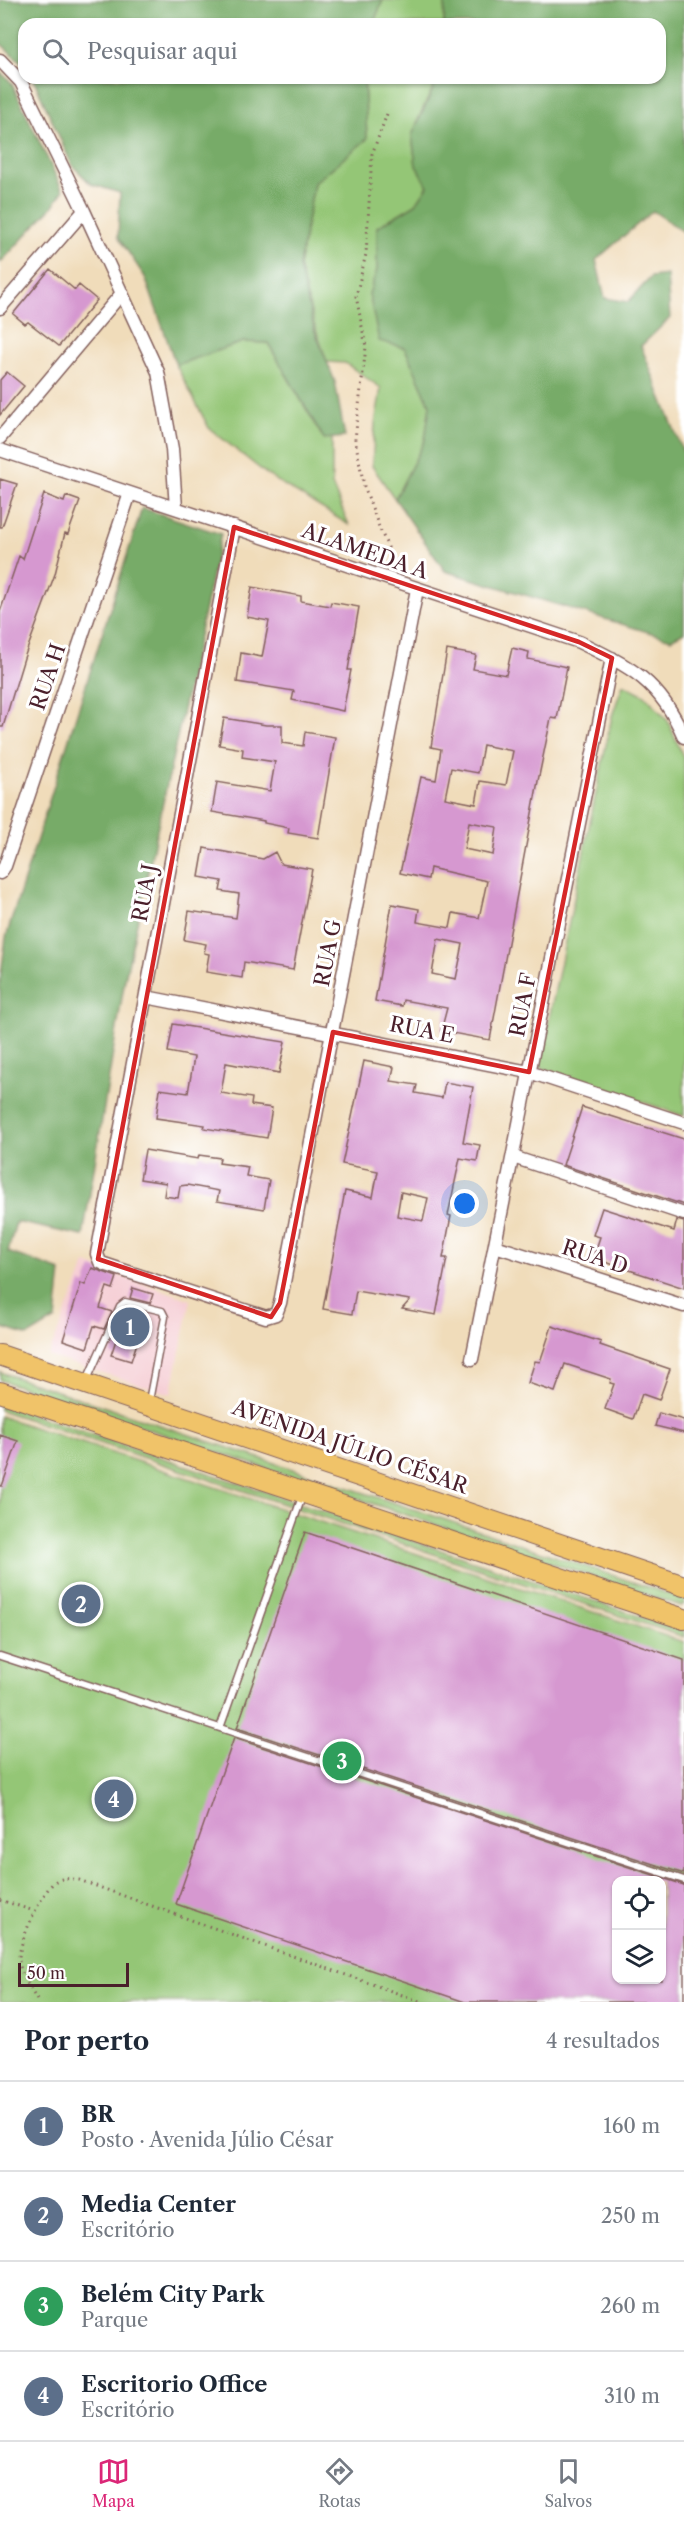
<!DOCTYPE html>
<html lang="pt">
<head>
<meta charset="utf-8">
<style>
  body { margin:0; font-family:"Libre Caslon Text",serif; background:#f2f2f3; color:#1f2937 }
  .controls { position:absolute; right:18px; bottom:18px; display:grid; overflow:hidden; border-radius:12px; box-shadow:0 2px 4px #0004 }
  .controls button { width:54px; height:54px; display:grid; place-items:center; padding:0; border:0; border-bottom:2px solid #e0e1e3; background:#fff; color:#1f2937; font:30px sans-serif }
  .scale { position:absolute; left:18px; bottom:15px; width:111px; box-sizing:border-box; padding-left:6px; border:3px solid #4a1f2b; border-top:0; font-size:16px; line-height:21px; white-space:nowrap; color:#4a1f2b; -webkit-text-stroke:4px #fff; paint-order:stroke }
  .you { position:absolute; left:465px; top:1204px; width:21px; height:21px; margin:-15px; border:4px solid #fff; border-radius:50%; background:#1a73e8; box-shadow:0 0 0 9px #1a73e833 }
  .badge { display:grid; place-items:center; width:39px; height:39px; border-radius:50%; background:#db2777; color:#fff; font-size:20px; font-weight:700 }
  .pin { position:absolute; translate:-50% -50%; border:3px solid #fff; box-shadow:0 2px 6px #0006 }
  .list { margin:0; padding:0; list-style:none }
  h2 { display:flex; justify-content:space-between; align-items:center; height:78px; margin:0; padding:0 24px; font-size:26px }
  h2 small { font-size:20px; font-weight:400; color:#747a83 }
  .list li { display:grid; grid-template-columns:39px 1fr auto; gap:18px; align-items:center; box-sizing:border-box; height:90px; padding:0 24px; border-top:2px solid #e0e1e3 }
  .list b { display:block; font-size:22px; white-space:nowrap }
  .list p { margin:0; font-size:20px; white-space:nowrap; color:#747a83 }
  .list em { font-size:20px; font-style:normal; color:#747a83 }
  .icon { flex:none; width:33px; height:33px; fill:none; stroke:currentColor; stroke-width:2; stroke-linecap:round; stroke-linejoin:round }
  .map { position:relative; flex:none; width:684px; height:2002px; overflow:hidden }
  .search { position:absolute; background:#fff; box-shadow:0 2px 4px #0004; left:18px; right:18px; top:18px; height:66px; display:flex; align-items:center; gap:15px; box-sizing:border-box; padding:0 21px; border-radius:18px; color:#747a83; font-size:22px }
  .sheet { height:438px; background:#fff }
  nav { display:flex; justify-content:space-around; align-items:center; box-sizing:border-box; height:84px; border-top:2px solid #e0e1e3; background:#fff; font-size:16px; color:#747a83 }
  nav a { display:grid; justify-items:center; gap:3px }
  nav .on { color:#db2777 }
  .map>svg:first-child { display:block }
  .built { fill:#f6cfd5 }
  .green { fill:#94c676; stroke:#6f7250; stroke-width:1.5; fill-rule:evenodd }
  .forest { fill:#77ab67; stroke:#606549; stroke-width:1.5 }
  .building { fill:#d698d0; fill-rule:evenodd }
  .lines { fill:none; stroke-linecap:round; stroke-linejoin:round }
  .service-casing { stroke:#84615d; stroke-width:9 }
  .minor-casing { stroke:#84615d; stroke-width:15 }
  .primary-casing { stroke:#84615d; stroke-width:22 }
  .path { stroke:#84615d; stroke-width:3; stroke-dasharray:1.5 4.5; stroke-linecap:butt }
  .service { stroke:#fff; stroke-width:6 }
  .minor { stroke:#fff; stroke-width:12 }
  .primary { stroke:#f0c369; stroke-width:20 }
  .marked { fill:none; stroke:#d62828; stroke-width:4.5; stroke-linejoin:round }
  .labels { text-anchor:middle; stroke-width:6; stroke-linejoin:round; paint-order:stroke }
  .street-label { font-size:21px; fill:#4a1f2b; stroke:#fff }
</style>
</head>
<body>
<div class="map">
<svg width="684" height="2002" viewBox="0 0 684 2002">
  <rect width="100%" height="100%" fill="#fff"/>
  <filter id="ink" filterUnits="userSpaceOnUse"><feTurbulence type="fractalNoise" baseFrequency=".0167" numOctaves="2"/><feDisplacementMap in="SourceGraphic" scale="12" xChannelSelector="R" yChannelSelector="G"/><feConvolveMatrix kernelMatrix="1 2 1 2 8 2 1 2 1" color-interpolation-filters="sRGB"/></filter>
  <filter id="wash" filterUnits="userSpaceOnUse"><feTurbulence type="fractalNoise" baseFrequency=".008" numOctaves="4" result="noise"/><feDisplacementMap in="SourceGraphic" scale="24" xChannelSelector="R" yChannelSelector="G"/><feGaussianBlur stdDeviation="1.35" result="paint"/><feColorMatrix in="noise" values="0 0 0 0 0 0 0 0 0 0 0 0 0 0 0 0 0 1.4 0 .05"/><feComposite in="paint" operator="in"/></filter>
  <g filter="url(#wash)">
    <rect width="100%" height="100%" fill="#f0dcba"/>
    <!-- built -->
    <path class="built" d="M86 1264 191 1300 171 1394 48 1356Z"/>
    <!-- green -->
    <path class="green" d="M383 0H445L444 24H373Z
      M364 78H438C417 123 400 139 428 186L416 204 377 227V270L369 294 405 348 430 405 425 440 395 499 372 466 375 424 381 388 345 363 327 362 314 324 299 266 314 183 367 139Z
      M243 342 268 343 323 438H332V485L349 525 269 476 209 428 176 365Z
      M623 684 645 695 668 721 684 759V1116L539 1067 612 716Z
      M0 1372 684 1599V1604L681 1606 0 1380Z
      M0 1404 684 1631V1637L0 1410Z
      M0 1416 684 1642V2002H0ZM616 1880H662V1980H616Z"/>
    <!-- forest -->
    <path class="forest" d="M0 0H383L373 24H24V65L0 43Z
      M445 0H684V232L653 211 596 260 605 298 628 302 651 277 667 275 670 318 641 346 684 454V632L671 639 445 571 395 499 425 440 430 405 405 348 379 341 369 294 377 270V227L416 204 428 186 416 166 412 135 438 78H660V24H444Z
      M0 72 11 82 63 191 53 206 0 263Z
      M33 78H364L367 139 314 183 299 266 315 331 335 382 345 437 324 439 268 343 243 342 176 365 145 277 118 237 120 193 91 184 72 165Z
      M142 508 221 534 125 979 83 1236 16 1222 8 1252 61 1271 56 1319 28 1336 0 1327V980L6 937Z"/>
    <g id="blocks">
      <!-- building -->
      <path class="building" d="M50 269 75 290 79 285 97 300 59 346 28 322 25 324 13 314Z
        M7 372 24 386 0 415V380Z
        M0 479 17 484 2 527H0Z
        M44 494 64 502 66 496 80 501 68 534 65 533 55 574 24 658 3 727H0V612L19 556 23 559Z
        M252 587 301 596V601L330 606 331 602 359 607 348 670H351L343 711 292 700 294 691 237 682 241 653 262 657 269 621 247 617Z
        M512 648 529 652 528 659 567 667 557 719 551 718 538 781 490 1040 441 1031 447 1008 403 1000 402 1006 375 1001 392 904 419 909 417 922 450 928 453 913 479 918 487 881 430 868 428 879 400 873 421 777 436 780 441 749 431 747 447 650 476 655 473 669 506 675ZM483 745 513 751 506 785 480 781 476 804 445 798 451 768 478 773ZM469 822 497 827 493 855 464 849ZM438 939 463 944 456 979 432 974Z
        M224 718 266 725H282V743L303 746 305 732 335 737 318 838 288 833 289 828 264 823V821L212 812 217 782 270 791 275 762 242 757 243 749 219 745Z
        M204 848 263 859 275 852 281 864 312 869 293 970 244 962 242 978 206 972 209 954 204 953 206 944 184 940 189 911 236 918 239 894 220 891 222 881 199 877Z
        M173 1024 285 1042 279 1073 226 1063 221 1093 252 1098 251 1105 272 1108 267 1138 204 1128 205 1125 156 1118 160 1089 188 1093 194 1057 168 1052Z
        M364 1061 394 1067 391 1081 417 1085 415 1093 442 1098 445 1082 473 1087 463 1142 480 1145 477 1161 460 1158 448 1215 451 1216 443 1258H447L436 1315 402 1309 410 1300 356 1291 352 1314 323 1309 345 1191 373 1197 378 1171 342 1164ZM401 1192 428 1198 423 1221 397 1216Z
        M582 1107 684 1139V1205L563 1165Z
        M145 1150 198 1159 199 1155 220 1158 219 1163 248 1167 246 1176 269 1180 264 1209 217 1201 219 1191 187 1185 180 1186 178 1198 164 1196 166 1183 140 1179Z
        M602 1208 674 1231 677 1220 684 1222V1288L593 1258 600 1237 593 1235Z
        M92 1268 117 1277 113 1289 107 1287 100 1308 112 1312 104 1329 94 1326 87 1348 63 1340 81 1283 85 1285Z
        M133 1288 153 1294 150 1303 130 1298Z
        M126 1308 147 1313 131 1361 111 1355 118 1334 114 1332Z
        M552 1326 601 1342 600 1345 670 1369 659 1400 642 1394 633 1419 605 1409 614 1384 610 1383 611 1379 565 1364 555 1392 528 1383 535 1361 540 1362Z
        M659 1413 684 1420V1433L655 1426Z
        M0 1435 18 1441 2 1486H0Z
        M305 1532 684 1660V1874L237 1728Z
        M234 1738 684 1885V2002H465L176 1904ZM616 1881H662V1980H616Z"/>
    </g>
  </g>
  <g filter="url(#ink)">
    <use href="#blocks" fill-opacity="0" stroke="#84615d" stroke-width="1.5"/>
    <g class="lines">
      <defs>
        <path id="service" d="M87 1380 120 1306 125 1302 162 1311 165 1317 149 1401
          M0 1656 684 1880
          M220 1728 303 1494"/>
        <path id="minor" d="M0 60 21 82 84 211 158 372 172 449 176 508
          M0 308 84 211
          M0 438 122 293
          M0 450 579 642C631 667 660 681 684 737
          M234 527 97 1254 100 1262 104 1264 266 1317 276 1314 280 1303 417 589
          M0 873 5 866 130 493
          M146 997 529 1072 684 1123
          M513 1157 684 1214
          M495 1246 684 1306
          M472 1359 612 658"/>
        <path id="primary" d="M0 1355 684 1586
          M0 1392 684 1619"/>
      </defs>
      <!-- service casing -->
      <use href="#service" class="service-casing"/>
      <!-- minor casing -->
      <use href="#minor" class="minor-casing"/>
      <!-- primary casing -->
      <use href="#primary" class="primary-casing"/>
      <!-- path -->
      <path class="path" d="M387 114 372 154 366 254 356 296 366 347 355 439 364 486 379 527 398 570
        M0 1900 34 1911
        M37 2000C30 1988 21 1976 19 1961 17 1946 42 1890 56 1881 64 1877 71 1879 79 1880L422 2002"/>
      <!-- service -->
      <use href="#service" class="service"/>
      <!-- minor -->
      <use href="#minor" class="minor"/>
      <!-- primary -->
      <use href="#primary" class="primary"/>
    </g>
  </g>
  <!-- marked area -->
  <path class="marked" d="M234 527 579 642 612 658 529 1072 333 1032 280 1303 271 1317 98 1259Z"/>
  <g class="labels">
    <!-- street labels -->
    <g class="street-label">
      <text transform="translate(365 551) rotate(19)" y="7">ALAMEDA A</text>
      <text transform="translate(48 677) rotate(-71)" y="7">RUA H</text>
      <text transform="translate(145 893) rotate(-79)" y="7">RUA J</text>
      <text transform="translate(328 953) rotate(-79)" y="7">RUA G</text>
      <text transform="translate(523 1005) rotate(-79)" y="7">RUA F</text>
      <text transform="translate(422 1030) rotate(11)" y="7">RUA E</text>
      <text transform="translate(595 1257) rotate(18)" y="7">RUA D</text>
      <text transform="translate(350 1447) rotate(19)" y="7">AVENIDA JÚLIO CÉSAR</text>
    </g>
  </g>
</svg>
<div class="controls">
<button><svg class="icon" aria-label="locate" viewBox="0 0 24 24"><circle cx="12" cy="12" r="6"/><path d="M12 2v4M12 18v4M2 12h4M18 12h4"/></svg></button>
<button><svg class="icon" aria-label="layers" viewBox="0 0 24 24"><path d="M12 4l9 5-9 5-9-5zM3 14l9 5 9-5"/></svg></button>
</div>
<div class="scale">50 m</div>
<div class="you"></div>
<div class="pin badge" style="left:130px;top:1327px;background:#5c6f8a">1</div>
<div class="pin badge" style="left:81px;top:1604px;background:#5c6f8a">2</div>
<div class="pin badge" style="left:342px;top:1761px;background:#2e9e5b">3</div>
<div class="pin badge" style="left:114px;top:1799px;background:#5c6f8a">4</div>
<div class="search"><svg class="icon" aria-label="search" viewBox="0 0 24 24"><circle cx="10" cy="10" r="6"/><path d="M15 15l6 6"/></svg>Pesquisar aqui</div>
</div>
<section class="sheet">
<h2>Por perto<small>4 resultados</small></h2>
<ul class="list">
<li><span class="badge" style="background:#5c6f8a">1</span><div><b>BR</b><p>Posto · Avenida Júlio César</p></div><em>160 m</em></li>
<li><span class="badge" style="background:#5c6f8a">2</span><div><b>Media Center</b><p>Escritório</p></div><em>250 m</em></li>
<li><span class="badge" style="background:#2e9e5b">3</span><div><b>Belém City Park</b><p>Parque</p></div><em>260 m</em></li>
<li><span class="badge" style="background:#5c6f8a">4</span><div><b>Escritorio Office</b><p>Escritório</p></div><em>310 m</em></li>
</ul>
</section>
<nav>
<a class="on"><svg class="icon" aria-label="map" viewBox="0 0 24 24"><path d="M3 6l6-2 6 2 6-2v14l-6 2-6-2-6 2zM9 4v14M15 6v14"/></svg>Mapa</a>
<a><svg class="icon" aria-label="directions" viewBox="0 0 24 24"><path d="M12 3l9 9-9 9-9-9zM9 14v-3h6M13 9l2 2-2 2"/></svg>Rotas</a>
<a><svg class="icon" aria-label="saved" viewBox="0 0 24 24"><path d="M7 4h10v16l-5-4-5 4z"/></svg>Salvos</a>
</nav>
</body>
</html>
